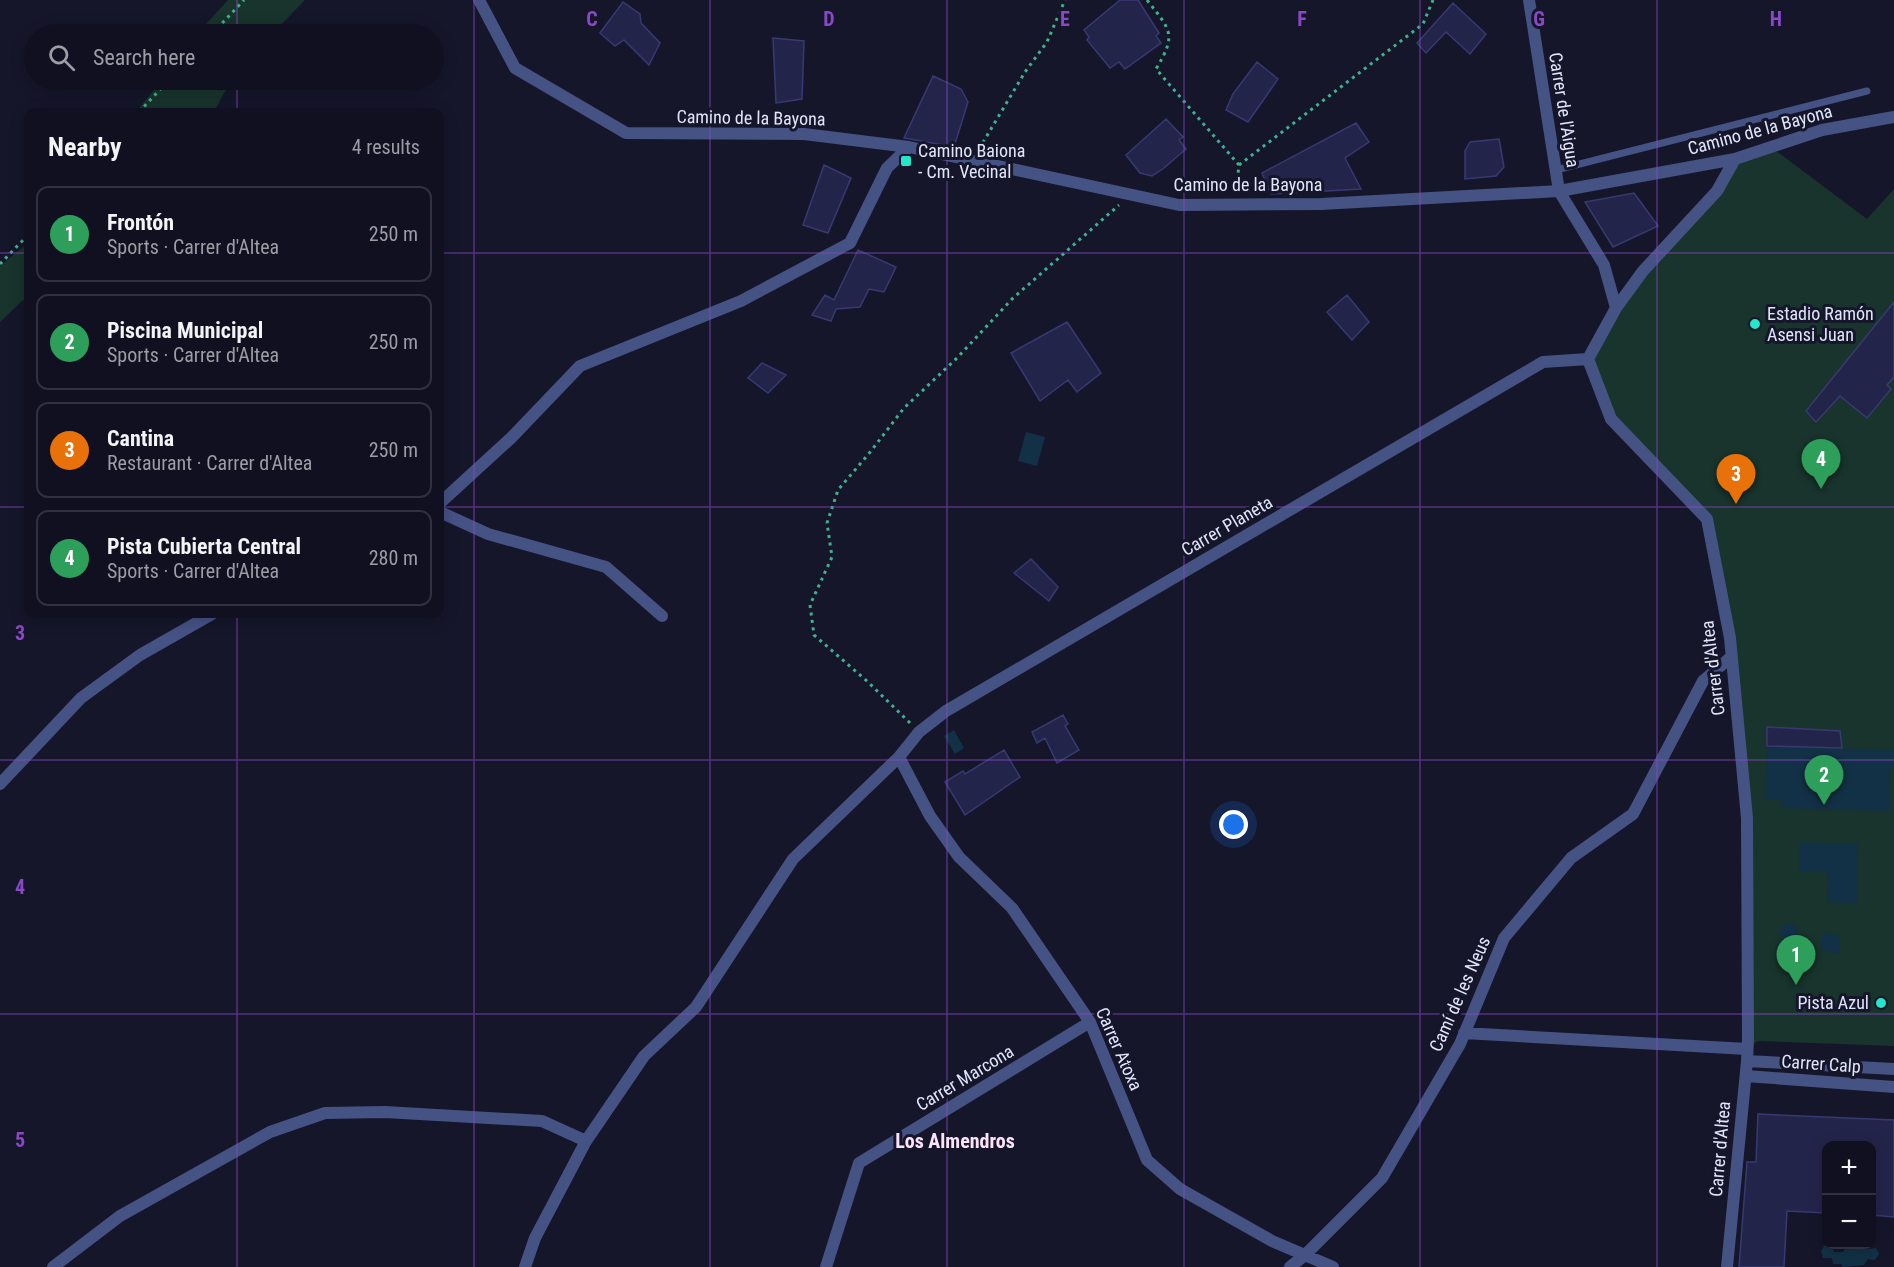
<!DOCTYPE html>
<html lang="en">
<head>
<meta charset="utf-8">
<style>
  body { margin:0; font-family:"Roboto Condensed",sans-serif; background:#1e1e2d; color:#f1f3f6 }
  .controls { position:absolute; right:18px; bottom:18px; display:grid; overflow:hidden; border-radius:12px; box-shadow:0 3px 15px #0003 }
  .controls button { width:54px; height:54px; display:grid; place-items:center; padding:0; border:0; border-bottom:2px solid #30303e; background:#101020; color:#f1f3f6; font:30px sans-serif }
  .you { position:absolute; left:1234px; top:825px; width:21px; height:21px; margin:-15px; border:4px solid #fff; border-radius:50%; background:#1a73e8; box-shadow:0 0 0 9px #1a73e833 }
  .badge { display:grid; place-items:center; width:39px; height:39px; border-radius:50%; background:#23e6ca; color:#fff; font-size:20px; font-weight:700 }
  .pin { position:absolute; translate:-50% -50px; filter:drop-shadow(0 2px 3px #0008) }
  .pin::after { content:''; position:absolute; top:32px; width:21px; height:18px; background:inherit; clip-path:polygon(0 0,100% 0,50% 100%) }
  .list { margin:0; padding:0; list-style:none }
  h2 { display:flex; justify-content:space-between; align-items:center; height:78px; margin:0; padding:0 24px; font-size:26px }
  h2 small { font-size:20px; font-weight:400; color:#9c9da5 }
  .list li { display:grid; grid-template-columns:39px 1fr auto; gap:18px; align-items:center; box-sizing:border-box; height:96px; margin:0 12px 12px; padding:0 12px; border:2px solid #30303e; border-radius:12px }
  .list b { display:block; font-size:22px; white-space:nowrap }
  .list p { margin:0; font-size:20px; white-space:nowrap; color:#9c9da5 }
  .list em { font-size:20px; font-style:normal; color:#9c9da5 }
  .icon { flex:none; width:33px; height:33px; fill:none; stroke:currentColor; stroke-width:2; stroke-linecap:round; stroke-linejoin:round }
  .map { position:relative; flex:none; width:1894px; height:1267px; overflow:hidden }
  .search { position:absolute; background:#101020; box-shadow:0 3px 15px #0003; left:24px; top:24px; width:420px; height:66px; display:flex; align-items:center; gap:15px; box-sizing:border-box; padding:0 21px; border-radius:33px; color:#9c9da5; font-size:22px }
  .panel { position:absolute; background:#101020; box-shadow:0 3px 15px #0003; left:24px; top:108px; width:420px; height:510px; border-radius:12px }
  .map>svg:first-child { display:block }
  .green { fill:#18342c }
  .water { fill:#123146 }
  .building { fill:#232449; stroke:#373a72; stroke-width:1.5 }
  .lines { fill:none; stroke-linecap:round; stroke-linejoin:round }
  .path { stroke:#40b18f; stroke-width:3; stroke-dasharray:3 4.5; stroke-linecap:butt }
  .lane { stroke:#455284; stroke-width:7 }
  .street { stroke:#455284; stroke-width:12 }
  .grid { fill:none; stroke:#8a48c8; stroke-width:1.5; stroke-opacity:0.55 }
  .poi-dot { fill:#23e6ca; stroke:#15162a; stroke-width:2 }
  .labels { text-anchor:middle; stroke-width:6; stroke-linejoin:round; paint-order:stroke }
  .street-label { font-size:18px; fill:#e1e5fc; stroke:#15162a }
  .poi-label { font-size:18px; fill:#e1e5fc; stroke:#15162a; text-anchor:start }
  .neighbourhood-label { font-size:20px; font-weight:bold; fill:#fce3f9; stroke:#15162a }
  .grid-label { font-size:20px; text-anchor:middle; font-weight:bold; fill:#8a48c8; stroke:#15162a; stroke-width:6; stroke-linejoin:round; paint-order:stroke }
</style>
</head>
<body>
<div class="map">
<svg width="1894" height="1267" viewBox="0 0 1894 1267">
  <rect width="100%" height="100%" fill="#15162a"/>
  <!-- green -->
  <path class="green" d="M228 0H305L272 34H197Z
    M162 80H231L214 112H136Z
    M1771 147 1867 219 1894 189V1046L1759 1041 1754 1043 1747 818 1731 657 1707 519 1611 419 1588 359 1616 308 1717 191 1735 159Z
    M28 243V299L23 300 0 322V266Z"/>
  <!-- water -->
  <path class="water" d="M1026 432 1045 437 1037 466 1018 461Z
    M954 730 964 748 955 754 944 736Z
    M1767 746 1894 750V767L1890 768 1889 811 1781 808V799H1765Z
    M1800 842 1858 844 1857 903 1827 902 1828 872 1799 871Z
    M1780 932a9 9 0 1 1 18 0a9 9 0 1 1-18 0Z
    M1822 933 1840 935V953L1821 952Z
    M1856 1244 1866 1245 1868 1249 1876 1248 1879 1254 1875 1260 1868 1259 1864 1265 1843 1267 1841 1264H1833L1832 1258H1823L1821 1251 1824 1246H1831L1834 1252H1843L1846 1247 1854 1248Z"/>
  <!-- building -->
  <path class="building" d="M1120 0H1138L1159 33 1156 36 1161 43 1125 69 1119 62 1110 68 1087 40 1089 37 1084 30Z
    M623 2 640 14 641 23 660 43 649 65 624 40 615 46 600 33Z
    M1453 3 1486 34 1470 54 1446 32 1426 53 1417 43Z
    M773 38 804 41 802 99 776 103Z
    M1257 62 1278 79 1248 122 1226 110 1233 94Z
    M933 76 961 89 968 102 954 147 904 138Z
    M1166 119 1183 137 1179 140 1186 149 1164 168 1152 176 1140 173 1126 155Z
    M1356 123 1369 142 1345 158 1361 189 1271 194 1262 173Z
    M1499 139 1504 167 1496 176 1465 179V151L1470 142Z
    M824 165 851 178 828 233 803 225Z
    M1634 193 1658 226 1613 247 1585 202Z
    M858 250 896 267 884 292 869 289 860 307 836 309 831 321 812 315 825 295 834 300Z
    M1347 295 1369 322 1352 340 1327 312Z
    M1894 302V377L1887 385 1891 389 1867 418 1840 396 1816 422 1806 411Z
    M1067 322 1101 373 1077 392 1068 380 1040 401 1011 353Z
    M762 363 786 375 768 393 748 378Z
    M1031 559 1058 587 1049 601 1014 573Z
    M1063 715 1068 724 1065 726 1079 750 1057 763 1045 738 1037 743 1032 732Z
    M1767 727 1840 731 1842 748 1767 746Z
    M1004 750 1020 777 965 815 945 782 963 771 965 774Z
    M1758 1114 1894 1120V1217L1872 1215V1146H1827V1213L1787 1211 1784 1267H1739L1747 1162H1756Z"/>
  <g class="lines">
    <!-- path -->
    <path class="path" d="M1147 0C1171 31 1177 34 1156 69L1239 165 1236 191
      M212 34 244 0
      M139 112 169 80
      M979 149 1025 72 1047 42 1065 0
      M1239 165 1423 24 1433 0
      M0 264 28 235
      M910 723 868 682 814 635 810 605 832 557 827 523 838 490 871 451 904 408 957 358 1012 299 1119 205"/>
    <!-- lane -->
    <path class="lane" d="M1556 170 1867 91"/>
    <!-- street -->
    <path class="street" d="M479 0 515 68 626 133 804 134 909 147 1179 205 1321 204 1559 191 1735 159 1822 130 1894 117
      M1529 0 1559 191 1604 265 1616 308
      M440 503 511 438 580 366 741 301 850 243 887 168 909 147
      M440 512 488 534 606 567 662 616
      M899 757 930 816 959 857 1012 908 1090 1022 1147 1160 1180 1189 1272 1241 1333 1267
      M0 784 81 698 140 655 212 614
      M1464 1033 1747 1049
      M1747 1061 1894 1069
      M1746 1076 1894 1087
      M53 1267 120 1216 270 1132 325 1113 385 1112 542 1121 586 1141 644 1056 696 1007 793 859 899 757 919 732 946 711 1543 362 1588 359
      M525 1267 535 1238 586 1141
      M826 1267 859 1163 1090 1022
      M1290 1267 1305 1255 1382 1178 1460 1044 1504 938 1571 858 1633 814 1703 681 1731 657
      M1727 1267 1747 1061 1748 1040 1747 818 1730 638 1707 519 1611 419 1588 359 1616 308 1643 271 1717 191 1735 159"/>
  </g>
  <!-- grid -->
  <path class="grid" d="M237 0V34M474 0V1267M710 0V1267M947 0V1267M1184 0V1267M1420 0V1267M1657 0V1267M237 80V112M0 253H28M440 253H1894M0 507H28M440 507H1894M237 614V1267M0 760H1894M0 1014H1894"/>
  <!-- markers -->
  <g class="poi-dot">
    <rect x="900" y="155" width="12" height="12" rx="3"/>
    <circle cx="1755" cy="324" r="6"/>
    <circle cx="1881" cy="1003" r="6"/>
  </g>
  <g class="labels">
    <!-- street labels -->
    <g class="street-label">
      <text transform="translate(1564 110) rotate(81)" y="6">Carrer de l'Aigua</text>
      <text transform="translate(751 118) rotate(1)" y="6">Camino de la Bayona</text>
      <text transform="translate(1760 130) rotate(-15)" y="6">Camino de la Bayona</text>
      <text x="1248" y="191">Camino de la Bayona</text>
      <text transform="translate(1227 526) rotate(-30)" y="6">Carrer Planeta</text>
      <text transform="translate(1713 668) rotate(-97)" y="6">Carrer d'Altea</text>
      <text transform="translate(1460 994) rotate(-66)" y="6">Camí de les Neus</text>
      <text transform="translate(1119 1049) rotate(66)" y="6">Carrer Atoxa</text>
      <text transform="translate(1821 1064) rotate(4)" y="6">Carrer Calp</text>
      <text transform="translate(965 1078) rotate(-31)" y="6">Carrer Marcona</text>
      <text transform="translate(1720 1149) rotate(-85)" y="6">Carrer d'Altea</text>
    </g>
    <!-- poi labels -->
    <g class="poi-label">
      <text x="918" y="157">Camino Baiona<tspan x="918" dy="21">- Cm. Vecinal</tspan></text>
      <text x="1767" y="320">Estadio Ramón<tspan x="1767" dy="21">Asensi Juan</tspan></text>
      <text x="1869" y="1009" text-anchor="end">Pista Azul</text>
    </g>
    <!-- neighbourhood labels -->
    <g class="neighbourhood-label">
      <text x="955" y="1148">Los Almendros</text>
    </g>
  </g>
  <g class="grid-label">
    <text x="592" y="26">C</text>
    <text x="829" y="26">D</text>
    <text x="1065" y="26">E</text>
    <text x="1302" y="26">F</text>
    <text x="1539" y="26">G</text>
    <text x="1776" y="26">H</text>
    <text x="20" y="640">3</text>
    <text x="20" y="894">4</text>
    <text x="20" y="1147">5</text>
  </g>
</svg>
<div class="controls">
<button>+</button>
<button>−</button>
</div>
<div class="you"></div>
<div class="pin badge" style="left:1796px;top:985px;background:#2e9e5b">1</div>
<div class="pin badge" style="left:1824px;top:805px;background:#2e9e5b">2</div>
<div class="pin badge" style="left:1736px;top:504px;background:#e8710a">3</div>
<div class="pin badge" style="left:1821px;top:489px;background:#2e9e5b">4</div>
<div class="search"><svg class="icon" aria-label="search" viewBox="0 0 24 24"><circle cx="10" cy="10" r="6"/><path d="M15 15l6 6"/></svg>Search here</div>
<section class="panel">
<h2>Nearby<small>4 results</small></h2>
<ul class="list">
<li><span class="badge" style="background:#2e9e5b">1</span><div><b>Frontón</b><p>Sports · Carrer d'Altea</p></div><em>250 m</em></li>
<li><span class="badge" style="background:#2e9e5b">2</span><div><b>Piscina Municipal</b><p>Sports · Carrer d'Altea</p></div><em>250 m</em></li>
<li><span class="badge" style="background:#e8710a">3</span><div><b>Cantina</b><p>Restaurant · Carrer d'Altea</p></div><em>250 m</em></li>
<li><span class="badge" style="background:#2e9e5b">4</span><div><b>Pista Cubierta Central</b><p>Sports · Carrer d'Altea</p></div><em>280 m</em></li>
</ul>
</section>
</div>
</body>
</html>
